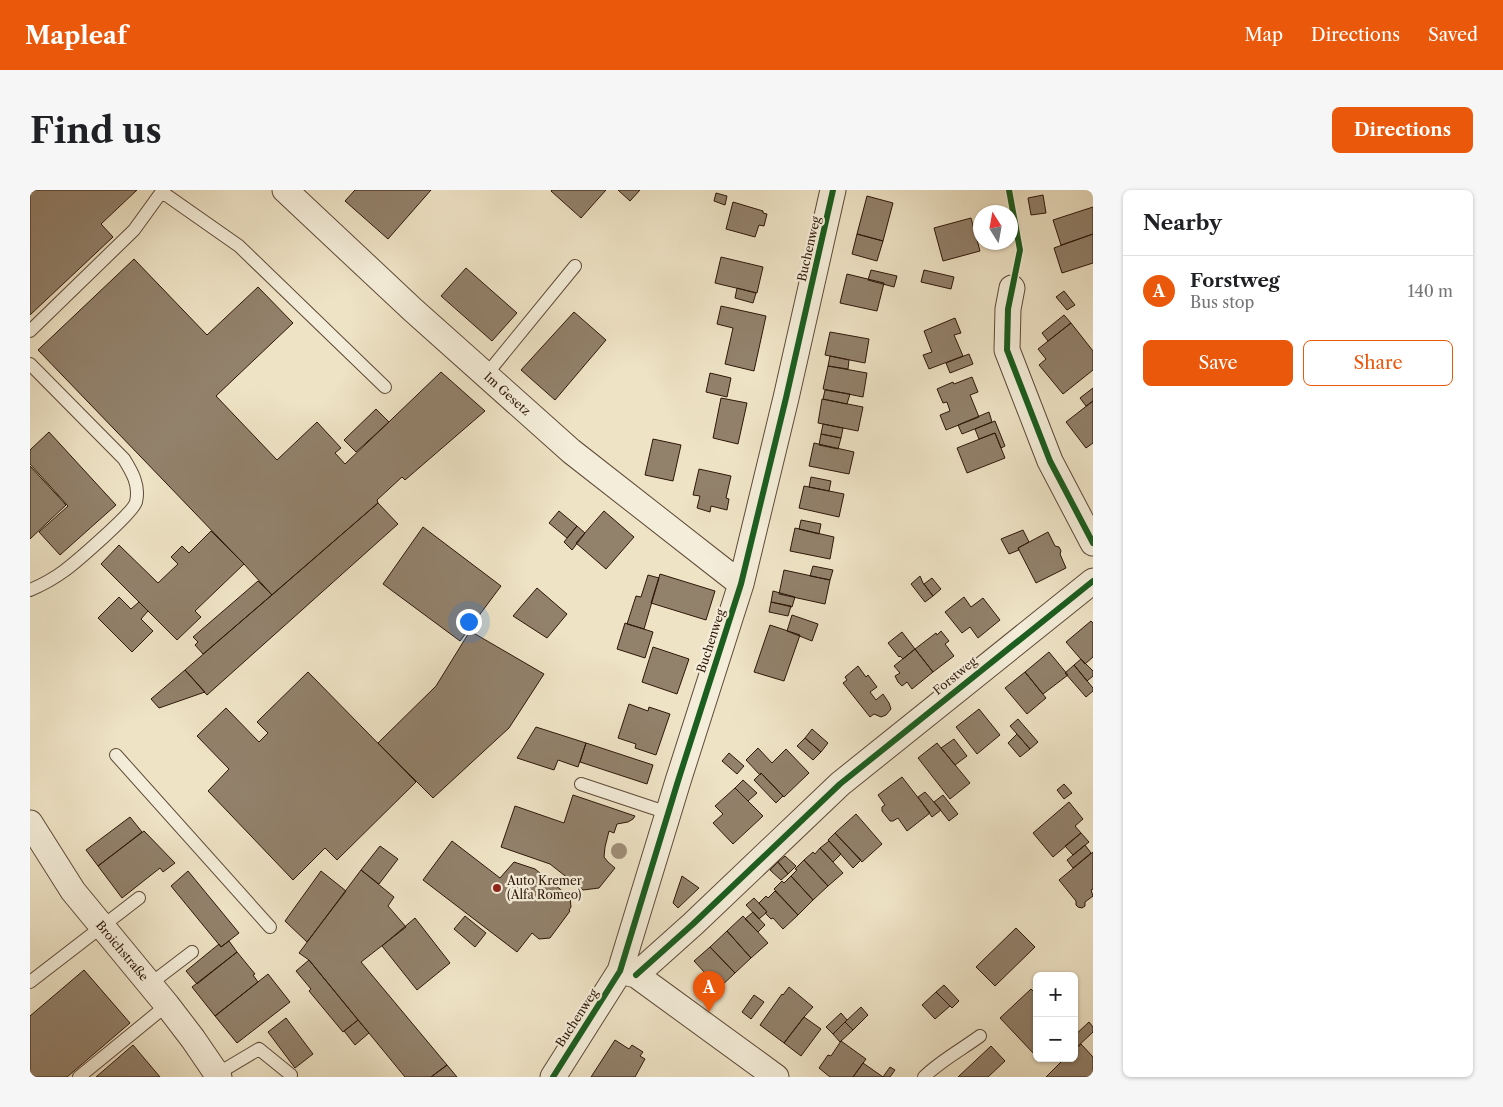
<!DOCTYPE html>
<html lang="en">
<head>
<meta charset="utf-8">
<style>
  body { margin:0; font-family:"Libre Caslon Text",serif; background:#f6f6f6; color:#202124 }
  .controls { position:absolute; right:15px; bottom:15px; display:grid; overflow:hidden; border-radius:8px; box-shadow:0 1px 4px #0004 }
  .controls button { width:45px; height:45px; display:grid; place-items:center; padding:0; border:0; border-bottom:1px solid #e0e0e0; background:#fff; color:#202124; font:25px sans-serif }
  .compass { position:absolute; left:943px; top:15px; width:45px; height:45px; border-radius:50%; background:#fff; box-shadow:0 1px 4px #0004; rotate:349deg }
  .you { position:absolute; left:438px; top:431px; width:18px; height:18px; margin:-12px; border:4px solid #fff; border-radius:50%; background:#1a73e8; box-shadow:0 0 0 8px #1a73e833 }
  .badge { display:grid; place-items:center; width:32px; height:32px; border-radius:50%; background:#ea580c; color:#fff; font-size:16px; font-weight:700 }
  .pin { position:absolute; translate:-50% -41px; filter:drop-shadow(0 1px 2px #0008) }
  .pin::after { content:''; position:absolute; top:26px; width:18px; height:15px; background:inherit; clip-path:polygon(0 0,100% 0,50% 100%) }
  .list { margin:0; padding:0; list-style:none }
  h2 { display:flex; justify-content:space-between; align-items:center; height:65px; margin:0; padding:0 20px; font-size:21px }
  h2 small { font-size:16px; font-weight:400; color:#757577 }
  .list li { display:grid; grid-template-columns:32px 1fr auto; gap:15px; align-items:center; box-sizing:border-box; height:70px; padding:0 20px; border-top:1px solid #e0e0e0 }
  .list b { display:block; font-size:19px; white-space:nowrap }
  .list p { margin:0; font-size:16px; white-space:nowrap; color:#757577 }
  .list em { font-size:16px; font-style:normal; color:#757577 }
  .actions { display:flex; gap:10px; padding:15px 20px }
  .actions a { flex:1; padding:11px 0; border:1px solid #ea580c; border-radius:8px; text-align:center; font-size:18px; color:#ea580c }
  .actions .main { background:#ea580c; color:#fff }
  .map { position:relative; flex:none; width:1063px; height:887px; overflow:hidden; border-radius:8px }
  header { display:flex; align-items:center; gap:30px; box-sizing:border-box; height:70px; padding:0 25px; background:#ea580c; color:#fff }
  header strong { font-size:24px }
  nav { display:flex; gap:28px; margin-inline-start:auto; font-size:18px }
  .intro { display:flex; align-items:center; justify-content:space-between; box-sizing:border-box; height:120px; padding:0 30px }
  h1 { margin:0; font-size:35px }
  .button { padding:12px 22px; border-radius:8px; background:#ea580c; color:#fff; font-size:18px; font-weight:700 }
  main { display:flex; gap:30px; padding:0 30px }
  aside { flex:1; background:#fff; border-radius:8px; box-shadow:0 1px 4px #0004 }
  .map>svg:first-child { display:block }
  .building { fill:#92816b; stroke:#2e1709 }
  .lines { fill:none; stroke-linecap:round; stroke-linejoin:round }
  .service-casing { stroke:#5e4a38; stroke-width:14 }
  .minor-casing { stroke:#5e4a38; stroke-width:27 }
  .service { stroke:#f4edd9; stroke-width:12 }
  .minor { stroke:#f4edd9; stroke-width:25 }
  .cycleway-casing { stroke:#f4edd9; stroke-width:9 }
  .cycleway { stroke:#1b5e20; stroke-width:6 }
  .tree { fill:#9f8f77 }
  .poi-dot { fill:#8f2418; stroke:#f4edd9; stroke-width:2 }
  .labels { text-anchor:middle; stroke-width:4.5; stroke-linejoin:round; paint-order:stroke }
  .street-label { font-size:12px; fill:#2e1709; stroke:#f4edd9 }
  .poi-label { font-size:12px; fill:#2e1709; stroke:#f4edd9; text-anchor:start }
</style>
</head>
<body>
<header>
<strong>Mapleaf</strong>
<nav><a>Map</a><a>Directions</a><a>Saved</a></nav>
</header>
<div class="intro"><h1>Find us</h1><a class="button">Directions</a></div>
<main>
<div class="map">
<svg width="1063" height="887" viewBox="0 0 1063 887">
  <rect width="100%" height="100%" fill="#eee3c5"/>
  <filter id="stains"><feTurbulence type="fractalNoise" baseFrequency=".004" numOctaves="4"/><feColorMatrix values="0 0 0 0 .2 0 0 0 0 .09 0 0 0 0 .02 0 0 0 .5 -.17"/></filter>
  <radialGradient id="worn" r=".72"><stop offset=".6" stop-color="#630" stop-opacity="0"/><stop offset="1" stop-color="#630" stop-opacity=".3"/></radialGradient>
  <!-- building -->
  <path class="building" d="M0 0H107L71 34 83 47 0 125Z
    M325 0H401L358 49 315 11Z
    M522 0H576L551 28 521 1Z
    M588 0H610L600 11Z
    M686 3 697 6 695 15 684 11Z
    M1013 5 1016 23 1001 25 998 8Z
    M837 6 863 13 853 51 827 44Z
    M703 12 733 21V23L737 24 734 36 729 35 725 47 696 39Z
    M1063 17V44L1031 55 1023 30Z
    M941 28 950 61 913 71 904 38Z
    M827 44 853 51 847 71 822 64Z
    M1063 44V73L1032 83 1024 58Z
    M691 67 733 77 727 103 685 93Z
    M104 69 177 145 228 97 263 133 186 206 247 270 287 232 311 258 305 263 315 274 411 182 455 221 375 290 372 287 347 310 348 313 242 405 214 374 8 160Z
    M436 78 487 123 462 151 411 106Z
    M841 80 867 86 864 97 838 90Z
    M894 80 924 87 921 99 891 92Z
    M817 84 854 93 847 121 810 113Z
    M707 98 726 103 723 113 705 108Z
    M1034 101 1045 115 1037 120 1026 107Z
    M691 116 736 126 724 181 695 174 703 138 687 134Z
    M544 122 576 150 525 210 491 180Z
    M1034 125 1041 133 1018 151 1012 143Z
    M925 128 931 143 924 145 933 166 899 179 893 165 902 162 894 141Z
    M1041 133 1063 161V180L1033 204 1009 175 1016 169 1008 159Z
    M800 142 839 149 835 173 795 165Z
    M939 164 943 174 920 183 916 173Z
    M800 166 819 170 818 179 798 176Z
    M798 176 837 183 833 207 793 199Z
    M680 183 701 188 697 207 676 202Z
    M942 187 948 202 940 205 949 227 916 240 910 225 920 221 917 212 913 213 907 199 923 192 924 194Z
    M1063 198V211L1056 216 1050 208Z
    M795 200 820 204 817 214 793 209Z
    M691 208 717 213 708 254 683 248Z
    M792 209 833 217 828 241 788 233Z
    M1063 211V253L1056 258 1036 232Z
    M346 219 359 232 326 262 314 250Z
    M959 222 962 232 932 244 928 235Z
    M965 231 975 256 971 258 965 243 949 249 945 239Z
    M793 234 813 238 811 248 791 244Z
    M19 242 86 315 30 365 9 342 38 316 0 274V260Z
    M965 243 975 268 937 283 927 258Z
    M791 244 811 248 808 259 789 255Z
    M623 249 651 255 643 291 615 285Z
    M784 253 824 262 819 284 779 276Z
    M0 276 36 315 0 349Z
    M669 279 701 286 696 308 699 309 697 320 681 316 680 322 667 318 670 306 663 305Z
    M781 287 801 291 799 301 779 297Z
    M774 296 814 304 809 327 769 318Z
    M348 313 368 334 177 505 155 480Z
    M529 321 547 336 537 348 519 333Z
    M574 321 604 347 576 379 546 353Z
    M771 330 791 334 789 344 769 339Z
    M547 336 555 343 542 360 534 352Z
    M393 337 471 396 430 451 353 394Z
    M765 338 804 347 800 369 760 361Z
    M993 340 999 352 988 358 989 360 979 364 971 349Z
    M181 341 214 374 165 421 171 427 147 450 71 374 89 355 128 393 148 374 141 367 152 356 159 363Z
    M1018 342 1025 356 1029 357 1031 361 1030 364 1036 378 1006 393 988 358Z
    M783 376 803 380 800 390 780 386Z
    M754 380 800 390 795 414 749 404Z
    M630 384 685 401 676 430 621 413Z
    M618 385 629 388 614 439 597 434 606 406 611 407Z
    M890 386 893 393 903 406 895 412 881 394Z
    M902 388 911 399 903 406 894 394Z
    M228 391 242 405 173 464 165 455 168 452 163 447Z
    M507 398 537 424 517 448 483 426Z
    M743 401 765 407 762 417 741 412Z
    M89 407 101 419 109 412 118 421 111 429 123 441 102 462 68 428Z
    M934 407 941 417 953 408 970 430 948 448 940 437 932 443 915 422Z
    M741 412 761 416 758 426 739 422Z
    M762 425 788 434 782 451 757 441Z
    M1061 431 1063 433V467L1055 474 1036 452Z
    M595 433 623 442 615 468 587 459Z
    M740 435 770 445 754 491 724 482Z
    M440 441 514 484 479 538 403 608 348 553 406 496Z
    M911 441 919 451 915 454 924 466 903 482 885 459 906 443 907 445Z
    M872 442 885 459 873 469 870 466 869 467 858 453Z
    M623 457 659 469 647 504 612 492Z
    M885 459 903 482 882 499 877 492 872 496 868 492 865 486 870 483 864 476Z
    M1019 462 1038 485 1013 504 995 482Z
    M1051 469 1063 481V486L1057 491 1044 475Z
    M1044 475 1063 498V501L1056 507 1035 483Z
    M828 476 836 487 838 485 847 497 840 502 846 510 853 504 859 513 861 519 856 525 851 527 844 524 840 527 813 493 817 490 815 487Z
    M155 480 175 502 129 518 121 509Z
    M278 482 386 592 307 670 295 658 263 690 178 601 199 579 167 546 196 518 229 552 238 543 227 532Z
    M995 482 1016 508 997 524 975 498Z
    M599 514 618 521 619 517 640 524 626 565 605 558 606 554 588 548Z
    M949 519 970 545 947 564 926 537Z
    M988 529 1008 552 1000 559 980 536Z
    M506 537 556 553 548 577 528 570 524 580 487 568Z
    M782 539 798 553 791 562 775 548Z
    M987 544 1000 559 990 567 978 553Z
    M775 548 791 562 783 570 767 556Z
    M924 549 937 566 925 575 911 558Z
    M556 553 623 575 617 594 550 572Z
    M907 553 940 593 920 609 888 568Z
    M728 558 742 573 756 559 779 583 754 607 731 583 730 585 716 570Z
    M699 563 714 576 707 584 692 571Z
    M731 583 753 606 746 613 724 590Z
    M872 587 900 623 877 641 868 628 863 631H860L852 621V617L855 615 848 605Z
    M713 590 727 603 718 611 705 598Z
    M1034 594 1042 603 1034 609 1027 600Z
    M705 598 733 626 703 654 683 633 693 624 685 616Z
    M895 602 911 620 902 627 888 607Z
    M543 605 605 626 603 629 598 632 587 634 584 643 579 641 575 657 574 667 578 672 585 678 569 698 553 700 520 674 471 657 485 616 534 633Z
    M913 605 928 624 919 631 904 612Z
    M1039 612 1053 629 1045 636 1051 643 1023 667 1003 643Z
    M826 624 852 654 832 672 805 643Z
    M100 627 112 642 68 676 56 660Z
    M114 641 145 673 133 682 130 678 92 708 68 676Z
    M805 643 831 670 823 678 798 650Z
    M1051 643 1059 652 1043 665 1035 656Z
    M422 651 470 688 484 672 505 679 540 707 541 717 539 720 540 721 520 748 509 749 502 743 487 762 393 690Z
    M799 651 811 664 803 672 790 658Z
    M1055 655 1061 663 1043 678 1037 670Z
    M350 656 368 669 349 694 331 680Z
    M790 658 813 683 798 696 774 670 783 662 785 664Z
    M1063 662V699L1061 700 1063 706 1055 712V716L1052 718 1048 717 1046 715V711L1029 690Z
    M755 666 766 676 758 684 748 672Z
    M774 670 798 696 783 710 761 686 767 680 765 679Z
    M748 672 758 684 751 690 740 680Z
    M331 680 364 707 358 716 376 737 331 772 417 875 401 887H375L279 770 269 763Z
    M158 681 209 743 191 757 141 696Z
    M291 681 316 701 277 752 255 731Z
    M652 686 669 698 648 718 643 713Z
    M761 686 783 710 768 725 744 699 752 691 754 693Z
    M745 701 768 725 753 739 743 728 741 729 735 723 737 722 729 713 736 706 738 708Z
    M724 708 737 722 729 729 716 715Z
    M723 722 735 735 728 742 715 729Z
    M435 726 456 743 445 757 424 739Z
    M713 726 738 753 721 768 697 741Z
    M385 728 420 773 387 800 352 756Z
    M986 738 1005 757 965 796 946 777Z
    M697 741 721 768 705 783 680 757Z
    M199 751 207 762 167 794 156 781 189 754 191 757Z
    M680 757 705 783 689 798 664 771Z
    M207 762 225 784 223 785 228 792 185 826 162 797Z
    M279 770 328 830 313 842 279 801 281 799 266 781Z
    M54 780 100 833 37 887H0V826Z
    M238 784 260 812 207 853 185 826Z
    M676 784 689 798 681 806 667 791Z
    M914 795 929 811 922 818 906 802Z
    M759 797 783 817 774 827 754 853 730 835 752 804 753 805Z
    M1001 799 1007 805V863L1005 865 970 828Z
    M906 802 920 816 905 829 892 815Z
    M724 805 734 812 721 829 712 822Z
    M831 817 838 825 823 840 815 832Z
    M811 823 817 830 803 844 796 837Z
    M774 827 791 839 771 866 754 853Z
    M256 828 283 864 265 878 238 842Z
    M328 830 339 843 325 855 314 841Z
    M815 832 823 840 810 852 803 844Z
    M1059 832 1063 837V842L1045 859 1044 846Z
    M585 850 599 859 602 855 613 862 610 866 615 869 605 887H561Z
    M811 851 836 869 823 887H800L789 878 798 865 801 866Z
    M1051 854 1063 867V885L1061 887H1016L1035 868H1044V860Z
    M103 855 130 887H66Z
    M961 856 975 871 958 887H928Z
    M833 873 853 887 860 877 865 880 860 887H823Z
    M417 875 427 887H401Z"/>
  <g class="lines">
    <defs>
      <path id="service" d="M132 2 209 56 355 197
        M0 141 104 40 133 0
        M0 174 94 269C102 282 110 295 106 312 103 323 46 372 34 381 23 389 12 395 0 400
        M456 185 545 76
        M86 565 240 737
        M551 594 638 623
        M0 792 109 708
        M120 794 162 762
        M187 884 229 859 261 885
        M49 887 137 815
        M894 887C910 871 931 860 950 846"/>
      <path id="minor" d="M255 0 383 120 541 261 711 394
        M982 98 978 119 977 160 1020 271 1063 353
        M0 633 43 701 137 815 163 849 189 887
        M590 781 606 785 746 887
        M606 785 663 734 810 594 1063 391
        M523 887 590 781 648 591 711 394 756 208 803 0"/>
    </defs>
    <!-- service casing -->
    <use href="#service" class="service-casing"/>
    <!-- minor casing -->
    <use href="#minor" class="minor-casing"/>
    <!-- service -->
    <use href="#service" class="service"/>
    <!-- minor -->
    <use href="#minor" class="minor"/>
    <defs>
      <path id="cycleway" d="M979 0 990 60 978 119 977 160 1020 271 1063 353
        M606 785 663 734 810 594 1063 391
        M523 887 590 781 648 591 711 394 756 208 803 0"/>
    </defs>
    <!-- cycleway casing -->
    <use href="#cycleway" class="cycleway-casing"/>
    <!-- cycleway -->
    <use href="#cycleway" class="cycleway"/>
  </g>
  <!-- trees -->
  <circle class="tree" cx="589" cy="661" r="8"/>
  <!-- markers -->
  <circle class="poi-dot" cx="467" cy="698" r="5"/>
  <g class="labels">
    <!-- street labels -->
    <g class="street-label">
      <text transform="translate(779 59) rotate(-77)" y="4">Buchenweg</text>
      <text transform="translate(477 204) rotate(42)" y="4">Im Gesetz</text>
      <text transform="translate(681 451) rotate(-72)" y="4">Buchenweg</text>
      <text transform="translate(925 486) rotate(-39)" y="4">Forstweg</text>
      <text transform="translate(92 761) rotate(50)" y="4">Broichstraße</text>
      <text transform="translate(547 828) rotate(-57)" y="4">Buchenweg</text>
    </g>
    <!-- poi labels -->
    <g class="poi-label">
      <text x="477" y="695">Auto Kremer<tspan x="477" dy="14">(Alfa Romeo)</tspan></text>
    </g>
  </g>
  <rect width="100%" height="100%" filter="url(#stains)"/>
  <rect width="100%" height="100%" fill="url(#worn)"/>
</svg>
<div class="controls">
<button>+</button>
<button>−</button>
</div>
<svg class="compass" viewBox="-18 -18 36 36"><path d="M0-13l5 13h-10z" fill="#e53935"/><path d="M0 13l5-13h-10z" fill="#757577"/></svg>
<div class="you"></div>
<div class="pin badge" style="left:679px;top:822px">A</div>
</div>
<aside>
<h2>Nearby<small></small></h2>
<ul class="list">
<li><span class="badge">A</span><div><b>Forstweg</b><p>Bus stop</p></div><em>140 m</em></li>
</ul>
<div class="actions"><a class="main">Save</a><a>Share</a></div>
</aside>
</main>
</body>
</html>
